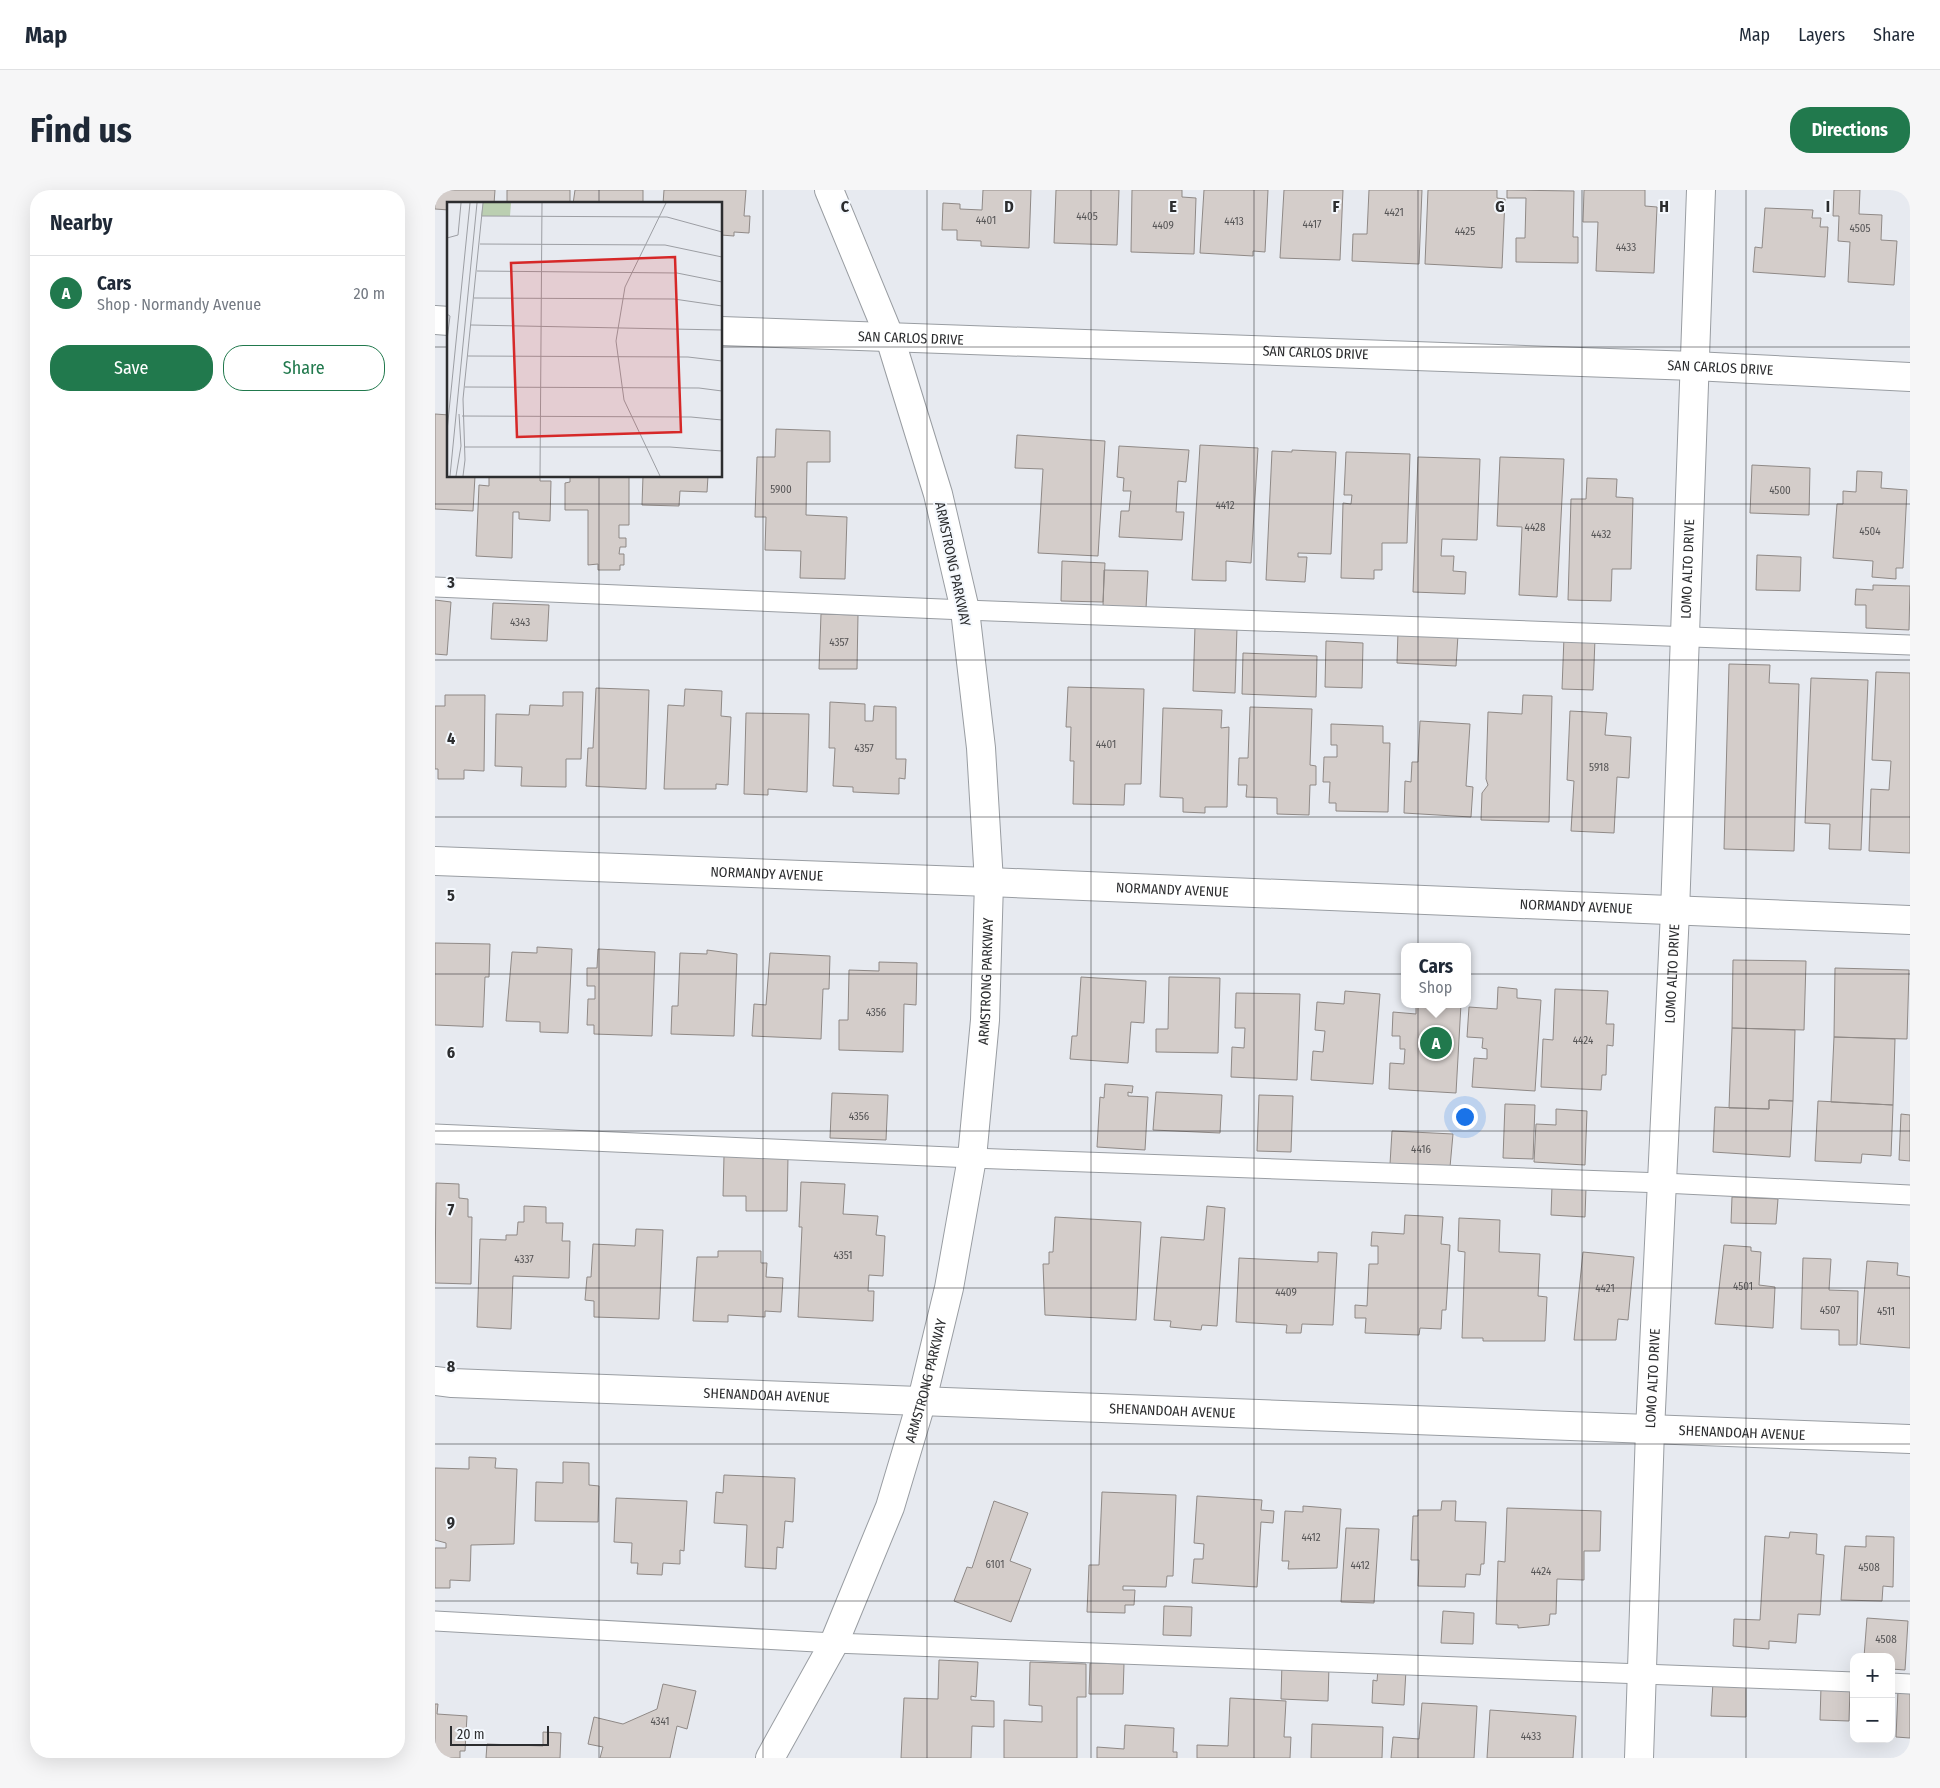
<!DOCTYPE html>
<html lang="en">
<head>
<meta charset="utf-8">
<style>
  body { margin:0; font-family:"Fira Sans Condensed",sans-serif; background:#f6f6f7; color:#1f2937 }
  .controls { position:absolute; right:15px; bottom:15px; display:grid; overflow:hidden; border-radius:10px; box-shadow:0 5px 20px #0002 }
  .controls button { width:45px; height:45px; display:grid; place-items:center; padding:0; border:0; border-bottom:1px solid #e0e1e3; background:#fff; color:#1f2937; font:25px sans-serif }
  .scale { position:absolute; left:15px; bottom:12px; width:99px; box-sizing:border-box; padding-left:5px; border:2px solid #2c2d2f; border-top:0; font-size:14px; line-height:18px; white-space:nowrap; color:#2c2d2f; -webkit-text-stroke:4px #f4f8fd; paint-order:stroke }
  .you { position:absolute; left:1029px; top:926px; width:18px; height:18px; margin:-12px; border:4px solid #fff; border-radius:50%; background:#1a73e8; box-shadow:0 0 0 8px #1a73e833 }
  .badge { display:grid; place-items:center; width:32px; height:32px; border-radius:50%; background:#21794d; color:#fff; font-size:16px; font-weight:700 }
  .pin { position:absolute; translate:-50% -50%; border:2px solid #fff; box-shadow:0 1px 5px #0006 }
  .popup { position:absolute; left:966px; top:753px; width:70px; height:65px; box-sizing:border-box; display:grid; place-content:center; border-radius:10px; background:#fff; filter:drop-shadow(0 1px 4px #0005); font-size:16px; white-space:nowrap; color:#747a83 }
  .popup b { font-size:19px; color:#1f2937 }
  .popup::after { content:''; position:absolute; left:50%; top:100%; margin-left:-10px; border:10px solid transparent; border-top-color:#fff }
  .list { margin:0; padding:0; list-style:none }
  h2 { display:flex; justify-content:space-between; align-items:center; height:65px; margin:0; padding:0 20px; font-size:21px }
  h2 small { font-size:16px; font-weight:400; color:#747a83 }
  .list li { display:grid; grid-template-columns:32px 1fr auto; gap:15px; align-items:center; box-sizing:border-box; height:75px; padding:0 20px; border-top:1px solid #e0e1e3 }
  .list b { display:block; font-size:19px; white-space:nowrap }
  .list p { margin:0; font-size:16px; white-space:nowrap; color:#747a83 }
  .list em { font-size:16px; font-style:normal; color:#747a83 }
  .actions { display:flex; gap:10px; padding:15px 20px }
  .actions a { flex:1; padding:11px 0; border:1px solid #21794d; border-radius:20px; text-align:center; font-size:18px; color:#21794d }
  .actions .main { background:#21794d; color:#fff }
  .map { position:relative; flex:none; width:1475px; height:1568px; overflow:hidden; border-radius:20px }
  header { display:flex; align-items:center; gap:30px; box-sizing:border-box; height:70px; padding:0 25px; background:#fff; border-bottom:1px solid #e0e1e3 }
  header strong { font-size:24px }
  nav { display:flex; gap:28px; margin-inline-start:auto; font-size:18px }
  .intro { display:flex; align-items:center; justify-content:space-between; box-sizing:border-box; height:120px; padding:0 30px }
  h1 { margin:0; font-size:35px }
  .button { padding:12px 22px; border-radius:20px; background:#21794d; color:#fff; font-size:18px; font-weight:700 }
  main { display:flex; gap:30px; padding:0 30px }
  aside { flex:1; background:#fff; border-radius:20px; box-shadow:0 5px 20px #0002 }
  .map>svg:first-child { display:block }
  .building { fill:#d4cdca; stroke:#8f8986 }
  .lines { fill:none; stroke-linecap:round; stroke-linejoin:round }
  .service-casing { stroke:#999da2; stroke-width:21 }
  .minor-casing { stroke:#999da2; stroke-width:30 }
  .tertiary-casing { stroke:#999da2; stroke-width:30 }
  .service { stroke:#fff; stroke-width:19 }
  .minor { stroke:#fff; stroke-width:28 }
  .tertiary { stroke:#fff; stroke-width:28 }
  .grid { fill:none; stroke:#2c2d2f; stroke-width:1; stroke-opacity:0.55 }
  .labels { text-anchor:middle; stroke-width:4; stroke-linejoin:round; paint-order:stroke }
  .number-label { font-size:11px; fill:#565556 }
  .street-label { font-size:14px; fill:#2c2d2f; stroke:#f4f8fd }
  .inset-road { fill:none; stroke:#9c9ea3; stroke-width:1 }
  .view { fill:#d62828; fill-opacity:0.15; stroke:#d62828; stroke-width:2.5 }
  .inset-edge { fill:none; stroke:#2c2d2f; stroke-width:2.5 }
  .grid-label { font-size:16px; text-anchor:middle; font-weight:bold; fill:#2c2d2f; stroke:#f4f8fd; stroke-width:4; stroke-linejoin:round; paint-order:stroke }
</style>
</head>
<body>
<header>
<strong>Map</strong>
<nav><a>Map</a><a>Layers</a><a>Share</a></nav>
</header>
<div class="intro"><h1>Find us</h1><a class="button">Directions</a></div>
<main>
<aside>
<h2>Nearby<small></small></h2>
<ul class="list">
<li><span class="badge">A</span><div><b>Cars</b><p>Shop · Normandy Avenue</p></div><em>20 m</em></li>
</ul>
<div class="actions"><a class="main">Save</a><a>Share</a></div>
</aside>
<div class="map">
<svg width="1475" height="1568" viewBox="0 0 1475 1568">
  <rect width="100%" height="100%" fill="#e7eaf0"/>
  <!-- building -->
  <path class="building" d="M0 0H60L59 14H14V20L0 19Z
    M72 0H135V14H72Z
    M140 0H208V14H138Z
    M229 0H311L309 26H315L314 43 299 42V46L286 45V14H228Z
    M548 0H596L594 58 546 56V51L522 50V40H507L508 13 525 14V19L547 20Z
    M621 0H684L682 55 619 53Z
    M697 0H747V7L761 8 759 64 696 62Z
    M769 0H833L830 62 818 61V66L765 63Z
    M849 0H908L905 70 845 68Z
    M934 0H987L984 74 917 71 918 44H932Z
    M993 0H1062V8L1070 9 1067 78 990 74Z
    M1072 0 1139 1 1138 47H1143V73L1081 72V48H1090L1091 8H1072Z
    M1149 0H1210V16L1222 17 1219 83 1161 81 1163 32H1148Z
    M1399 0H1425L1424 24 1447 25 1446 50 1462 51 1459 95 1413 92 1415 52 1403 51 1404 26H1398Z
    M1330 18 1378 20 1377 28H1386L1385 37H1393L1390 87 1318 82 1320 57 1327 58Z
    M0 224 14 225V286H40L38 321 0 319Z
    M341 239 395 241V272H372L371 325 412 327 410 389 365 388 366 361 330 360 331 327H320L322 267H340Z
    M582 245 670 251 663 366 603 363 608 279 580 278Z
    M765 255 823 258 816 373 791 371V391L757 390Z
    M684 256 754 260 751 292 743 291 741 322H749L747 350 684 347 686 321H694L696 301H688L689 288 682 287Z
    M857 260 901 262 896 364 863 363V367H872L870 392 831 390 837 261 857 262Z
    M911 262 975 264 972 353H947V380H939V389L906 388 908 313 916 314 917 305H909Z
    M983 267 1045 269 1042 350 1007 349 1006 366H1019L1018 381 1031 382 1030 404 978 402Z
    M1065 267 1129 269 1122 407 1084 405 1087 337 1062 336Z
    M1317 275 1375 278 1374 325 1315 323Z
    M1422 281 1447 282 1446 298 1472 300 1468 378H1461V389L1437 387 1438 371 1398 368 1402 314H1408V301L1421 302Z
    M54 286H105V291H116L115 331 84 329V322H78L77 368 41 366 44 295 54 296Z
    M135 286H194V335H184V348H191V357H185L184 364H189V375H185V380H163V374L153 375V320H130V293L135 292Z
    M208 286H273L272 302 245 301 244 316 207 315Z
    M1152 288 1182 289 1181 307 1198 308 1196 379H1177L1176 411 1133 410 1136 309H1151Z
    M1322 365 1366 367 1365 401 1321 400Z
    M627 371 670 373 668 412 626 411Z
    M669 380 713 381 711 418 668 417Z
    M1438 395 1475 396 1474 440 1431 438V415H1420L1421 399 1438 400Z
    M0 410 16 412 12 465 0 464Z
    M58 413 114 415 112 451 56 449Z
    M386 424 423 425 422 479H384Z
    M760 436 802 438 800 503 758 501Z
    M963 441 1023 445 1021 476 962 473Z
    M1129 447 1160 449 1158 500 1127 499Z
    M891 451 928 453 927 498 890 497Z
    M808 463 882 466 881 507 807 504Z
    M1294 474 1335 475 1334 493 1364 494 1359 661 1289 659Z
    M1441 482 1475 483V663L1434 661 1436 599 1454 600 1456 571 1437 570Z
    M1376 488 1433 490 1426 660 1394 659 1395 634 1370 633Z
    M633 497 709 499 706 594H690L689 615 638 614 639 571H635L636 537H631Z
    M161 498 214 500 211 599 151 596 153 558H158Z
    M250 499 287 501 286 526 296 527 293 595 281 594V599H229L233 515 249 516Z
    M128 502H148L146 569H131V597L86 596 87 577 60 576 61 524 94 525 95 515 128 516Z
    M10 505H50L49 581 29 580V589H3V579H0V516H10Z
    M1088 505 1117 506 1114 632 1046 630 1047 603 1053 595 1051 589 1053 522 1087 524Z
    M395 512 430 514V531H438L439 516 461 517V569H471L470 589 464 588V604L418 602V597L398 596 400 558H394Z
    M815 517 877 519 875 575 881 576V595H875L874 625 842 624V608L811 607 812 595H803L804 568H813Z
    M728 518 787 520 786 538 794 537 792 617H770V623L748 622V608L725 607Z
    M1135 521 1172 523 1170 545 1196 547 1194 588 1182 587 1179 643 1136 641 1139 591 1132 590Z
    M311 523 374 524 372 602 333 599V605L309 604Z
    M985 531 1035 534 1031 596 1038 597 1036 627 969 623 970 591 976 592 977 572H983Z
    M896 534 948 536V553H955L953 622 901 621V613H894L895 592H888L889 567H902V555H896Z
    M0 753 55 754 54 787H50L48 837 0 835Z
    M102 757 137 759 133 843 105 842V832L71 831 77 762 102 763Z
    M163 759 220 762 217 846 159 844V835H152L153 809H160V796H152V778H162Z
    M272 760 302 764 299 846 236 844 237 816H243L245 763 272 764Z
    M335 763 395 766 394 799H388L386 849 317 846 319 814 331 815Z
    M1298 770 1371 771 1369 840 1297 838Z
    M444 772 482 773 481 815 469 814 468 862 404 860V830H413L414 780 444 781Z
    M1400 778 1474 780 1472 849 1399 847Z
    M646 787 711 791 709 833 696 832 693 873 635 869 637 846H642Z
    M734 787 785 788 783 863 721 862V839H733Z
    M1063 797 1082 799V808L1106 810 1100 901 1037 897 1039 868 1052 869V859L1047 858 1048 848 1032 847 1034 817 1062 819Z
    M1120 799 1173 801 1171 834H1179L1178 856 1172 855 1171 885H1167L1166 900 1106 897 1108 849 1118 850Z
    M910 801 945 804 938 894 876 890 878 861 888 862 890 841 880 840 882 812 909 814Z
    M801 803 865 804 862 890 796 887 797 857 809 858 810 838H800Z
    M981 814H1026L1021 903 954 899 955 873 969 874 970 859H965V846H957L958 822 981 824Z
    M1297 838 1360 840 1358 911 1334 910V919L1294 918Z
    M1399 847 1460 849 1458 915 1396 912Z
    M670 894 698 896 697 903 693 902V906L713 907 710 960 662 957 665 907 669 908Z
    M721 902 787 905 785 943 718 940Z
    M397 903 453 905 451 950 395 948Z
    M824 905 858 906 856 962 822 961Z
    M1334 910 1358 911 1355 967 1278 962 1280 917 1334 919Z
    M1383 911 1458 915 1456 966 1427 964 1426 973 1380 971Z
    M1070 914 1100 915 1098 969 1068 968Z
    M1121 919 1152 921 1150 975 1099 972 1101 934 1121 935Z
    M1466 924 1475 925V971L1464 970Z
    M957 941 1018 944 1015 977 955 974Z
    M289 966 353 967 352 1021H311V1006H288Z
    M366 992 410 994 408 1024 443 1026 441 1045 450 1046 448 1086 434 1085 433 1101H439L438 1131 363 1127 367 1037H364Z
    M1 993 24 994V1008L33 1009V1027H37L36 1094 0 1093Z
    M1117 996 1151 998 1150 1027 1116 1025Z
    M1297 1007 1343 1009 1341 1034 1296 1033Z
    M89 1016 111 1017V1033H128L127 1051H135L134 1088 78 1086 76 1139 42 1137 45 1049 71 1050V1045H82L83 1032H89Z
    M772 1016 790 1018 782 1136 767 1135 766 1140 735 1137 736 1131 719 1130 726 1047 769 1050Z
    M970 1025 1008 1027 1006 1054 1015 1055 1011 1120H1007L1006 1139 985 1138 984 1145 930 1143 931 1128H920V1115L932 1116 934 1074H943V1056H936L937 1042 969 1044Z
    M620 1027 706 1032 701 1130 610 1125 608 1074H614V1062H618Z
    M1024 1028 1065 1030 1064 1062 1105 1064 1103 1106 1112 1107 1110 1151H1048V1148H1027L1030 1062 1023 1061Z
    M201 1039 228 1040 224 1129 159 1127V1111L150 1110 152 1087H156L158 1054 200 1056Z
    M1289 1055 1316 1057V1061L1326 1062 1324 1095 1340 1097 1338 1138 1280 1134Z
    M283 1061H326V1073H332L331 1087 348 1088 346 1122 330 1121V1127L293 1125V1132L258 1131 262 1067H283Z
    M883 1062 902 1063 898 1135 867 1134 866 1143H851L852 1135 801 1132 804 1068 883 1072Z
    M1148 1062 1199 1067 1193 1130 1183 1129 1181 1150H1139Z
    M1368 1068 1396 1069 1394 1100 1423 1101 1422 1155H1404V1140L1366 1139Z
    M1432 1071 1463 1073 1462 1085 1475 1087V1158L1425 1154Z
    M34 1267 61 1268 60 1278 82 1279 79 1354 36 1355 35 1391 15 1390V1398H0V1358H11V1353L0 1350V1278L34 1279Z
    M128 1272 154 1273V1295L164 1296 163 1332 100 1331 101 1292 128 1293Z
    M289 1285 360 1288 358 1332 350 1331 348 1358 342 1357 341 1379 310 1377 312 1335 279 1333 281 1302 288 1303Z
    M667 1302 741 1305 738 1386H732L731 1397 688 1396V1400H700L699 1415H690V1423L652 1422 654 1375H664Z
    M762 1306 827 1310 826 1320 839 1321 838 1333 826 1332 822 1397 757 1393 759 1369H768L769 1354 759 1353Z
    M181 1308 252 1311 249 1361 245 1360V1374L228 1373 227 1385 202 1384 203 1373H196L197 1353 179 1352Z
    M559 1311 593 1323 575 1371 596 1379 576 1432 519 1411 532 1377 537 1378Z
    M1007 1311H1021L1020 1331 1051 1332 1049 1374H1046L1045 1385 1031 1384 1030 1397 983 1396 984 1370H976L978 1326H983V1320H1006Z
    M868 1316 906 1319 902 1378 853 1379 854 1371H847L850 1321 868 1322Z
    M1072 1318 1166 1321 1165 1361H1149V1390L1122 1389 1121 1424H1115L1114 1435 1083 1438V1435L1061 1434 1063 1371 1070 1372Z
    M911 1338 944 1339 939 1413 906 1412Z
    M1355 1342 1382 1344 1381 1364 1389 1365 1385 1425 1363 1424 1361 1453 1334 1451V1459L1298 1456 1299 1429 1325 1430 1330 1346 1354 1348Z
    M1431 1346 1459 1347 1458 1397 1448 1396 1447 1411 1406 1410 1410 1356 1431 1357Z
    M729 1416 757 1417 756 1446 728 1445Z
    M1008 1421 1039 1423 1038 1454 1006 1453Z
    M1432 1428 1473 1431 1470 1480 1456 1479V1467H1429Z
    M504 1470 543 1472 541 1507 536 1506V1510L559 1511V1537L537 1536 536 1568H466L469 1508 503 1509Z
    M595 1472 651 1474V1507H642V1568H569V1530L607 1532V1516L594 1515Z
    M847 1472 894 1476 893 1511 846 1509Z
    M655 1473 689 1474 688 1504H654Z
    M943 1479 971 1480 969 1515 937 1513 938 1490 942 1491Z
    M1278 1492 1311 1493V1527L1276 1526Z
    M228 1494 261 1501 252 1539 242 1536 235 1568H165L168 1557 153 1554 159 1527 188 1534 222 1519Z
    M1386 1497 1415 1498 1414 1531 1385 1530Z
    M1463 1500H1475V1548L1461 1547Z
    M795 1508 851 1511 849 1547H856L855 1568H762V1555L793 1556Z
    M987 1513 1042 1516 1039 1568H956L958 1547 984 1549Z
    M0 1514H3L2 1524 32 1526 30 1561H25V1568H0Z
    M1055 1520 1141 1526 1138 1568H1052Z
    M877 1534 948 1537 947 1568H876Z
    M690 1535 739 1538 738 1562H742V1568H662V1557L689 1559Z
    M108 1542 126 1543 125 1568H51L52 1554 108 1556Z"/>
  <g class="lines">
    <defs>
      <path id="service" d="M0 397 530 420 1475 455
        M0 944 537 968 1228 993 1475 1005
        M0 1431 399 1453 1419 1492
        M1456 1493 1475 1494"/>
      <g id="minor">
        <path d="M0 130 14 131"/>
        <path id="s1" d="M286 141 1259 176 1475 187"/>
        <path id="s2" d="M0 671 554 692 1475 730"/>
        <path id="s3" d="M0 1191 17 1193 1475 1249"/>
        <path id="s4" d="M1204 1568 1215 1240 1240 722 1266 0"/>
      </g>
      <g id="tertiary">
        <path id="s5" d="M335 1568 399 1453 455 1317 487 1210 514 1098 537 968 550 830 554 692 546 558 530 420 503 304 455 148 394 0"/>
      </g>
    </defs>
    <!-- service casing -->
    <use href="#service" class="service-casing"/>
    <!-- minor casing -->
    <use href="#minor" class="minor-casing"/>
    <!-- tertiary casing -->
    <use href="#tertiary" class="tertiary-casing"/>
    <!-- service -->
    <use href="#service" class="service"/>
    <!-- minor -->
    <use href="#minor" class="minor"/>
    <!-- tertiary -->
    <use href="#tertiary" class="tertiary"/>
  </g>
  <!-- grid -->
  <path class="grid" d="M164 0V14M328 0V1568M492 0V1568M656 0V1568M819 0V1568M983 0V1568M1147 0V1568M1311 0V1568M0 157H14M286 157H1475M164 286V1568M0 314H1475M0 470H1475M0 627H1475M0 784H1475M0 941H1475M0 1098H1475M0 1254H1475M0 1411H1475"/>
  <g class="labels">
    <!-- number labels -->
    <g class="number-label">
      <text x="959" y="26">4421</text>
      <text x="652" y="30">4405</text>
      <text x="551" y="34">4401</text>
      <text x="799" y="35">4413</text>
      <text x="877" y="38">4417</text>
      <text x="728" y="39">4409</text>
      <text x="1425" y="42">4505</text>
      <text x="1030" y="45">4425</text>
      <text x="1191" y="61">4433</text>
      <text x="346" y="303">5900</text>
      <text x="1345" y="304">4500</text>
      <text x="790" y="319">4412</text>
      <text x="1100" y="341">4428</text>
      <text x="1435" y="345">4504</text>
      <text x="1166" y="348">4432</text>
      <text x="85" y="436">4343</text>
      <text x="404" y="456">4357</text>
      <text x="671" y="558">4401</text>
      <text x="429" y="562">4357</text>
      <text x="1164" y="581">5918</text>
      <text x="441" y="826">4356</text>
      <text x="1148" y="854">4424</text>
      <text x="424" y="930">4356</text>
      <text x="986" y="963">4416</text>
      <text x="408" y="1069">4351</text>
      <text x="89" y="1073">4337</text>
      <text x="1308" y="1100">4501</text>
      <text x="1170" y="1102">4421</text>
      <text x="851" y="1106">4409</text>
      <text x="1395" y="1124">4507</text>
      <text x="1451" y="1125">4511</text>
      <text x="876" y="1351">4412</text>
      <text x="560" y="1378">6101</text>
      <text x="925" y="1379">4412</text>
      <text x="1434" y="1381">4508</text>
      <text x="1106" y="1385">4424</text>
      <text x="1451" y="1453">4508</text>
      <text x="225" y="1535">4341</text>
      <text x="1096" y="1550">4433</text>
    </g>
    <!-- street labels -->
    <g class="street-label">
      <text dy="5" stroke="none"><textPath href="#s1" startOffset="190">SAN CARLOS DRIVE</textPath></text>
      <text dy="5" stroke="none"><textPath href="#s1" startOffset="595">SAN CARLOS DRIVE</textPath></text>
      <text dy="5" stroke="none"><textPath href="#s1" startOffset="1000">SAN CARLOS DRIVE</textPath></text>
      <text transform="translate(518 374) rotate(78)" y="5">ARMSTRONG PARKWAY</text>
      <text dy="5" stroke="none"><textPath href="#s4" startOffset="1190">LOMO ALTO DRIVE</textPath></text>
      <text dy="5" stroke="none"><textPath href="#s2" startOffset="332">NORMANDY AVENUE</textPath></text>
      <text dy="5" stroke="none"><textPath href="#s2" startOffset="738">NORMANDY AVENUE</textPath></text>
      <text dy="5" stroke="none"><textPath href="#s2" startOffset="1142">NORMANDY AVENUE</textPath></text>
      <text dy="5" stroke="none"><textPath href="#s4" startOffset="785">LOMO ALTO DRIVE</textPath></text>
      <text dy="5" stroke="none"><textPath href="#s5" startOffset="815">ARMSTRONG PARKWAY</textPath></text>
      <text dy="5" stroke="none"><textPath href="#s4" startOffset="380">LOMO ALTO DRIVE</textPath></text>
      <text dy="5" stroke="none"><textPath href="#s5" startOffset="410">ARMSTRONG PARKWAY</textPath></text>
      <text dy="5" stroke="none"><textPath href="#s3" startOffset="332">SHENANDOAH AVENUE</textPath></text>
      <text dy="5" stroke="none"><textPath href="#s3" startOffset="738">SHENANDOAH AVENUE</textPath></text>
      <text dy="5" stroke="none"><textPath href="#s3" startOffset="1308">SHENANDOAH AVENUE</textPath></text>
    </g>
  </g>
  <!-- overview -->
  <g transform="translate(12 12)">
    <rect width="275" height="275" fill="#e7eaf0"/>
    <path d="M36 1H64L63 14H34Z" fill="#bbcfb1"/>
    <path class="inset-road" d="M35 14 220 15 275 30M0 36 11 33 14 1M33 42 218 43 275 55M30 69 230 71 275 80M27 96 227 97 275 104M0 112 3 114 0 138M24 123 275 128M21 154 241 155 275 159M18 185 252 186 275 189M15 214 244 215 275 218M0 229 23 1M18 245H223L275 249M3 274 30 1M9 274 14 244 12 212M16 274 18 258 16 197 36 1M93 274 95 1M213 274 177 198 169 139 178 85 219 1"/>
    <path class="view" d="M228 55 234 230 70 235 64 61Z"/>
    <rect width="275" height="275" class="inset-edge"/>
  </g>
  <g class="grid-label">
    <text x="410" y="22">C</text>
    <text x="574" y="22">D</text>
    <text x="738" y="22">E</text>
    <text x="901" y="22">F</text>
    <text x="1065" y="22">G</text>
    <text x="1229" y="22">H</text>
    <text x="1393" y="22">I</text>
    <text x="16" y="398">3</text>
    <text x="16" y="554">4</text>
    <text x="16" y="711">5</text>
    <text x="16" y="868">6</text>
    <text x="16" y="1025">7</text>
    <text x="16" y="1182">8</text>
    <text x="16" y="1338">9</text>
  </g>
</svg>
<div class="controls">
<button>+</button>
<button>−</button>
</div>
<div class="scale">20 m</div>
<div class="you"></div>
<div class="pin badge" style="left:1001px;top:853px">A</div>
<div class="popup"><b>Cars</b>Shop</div>
</div>
</main>
</body>
</html>
